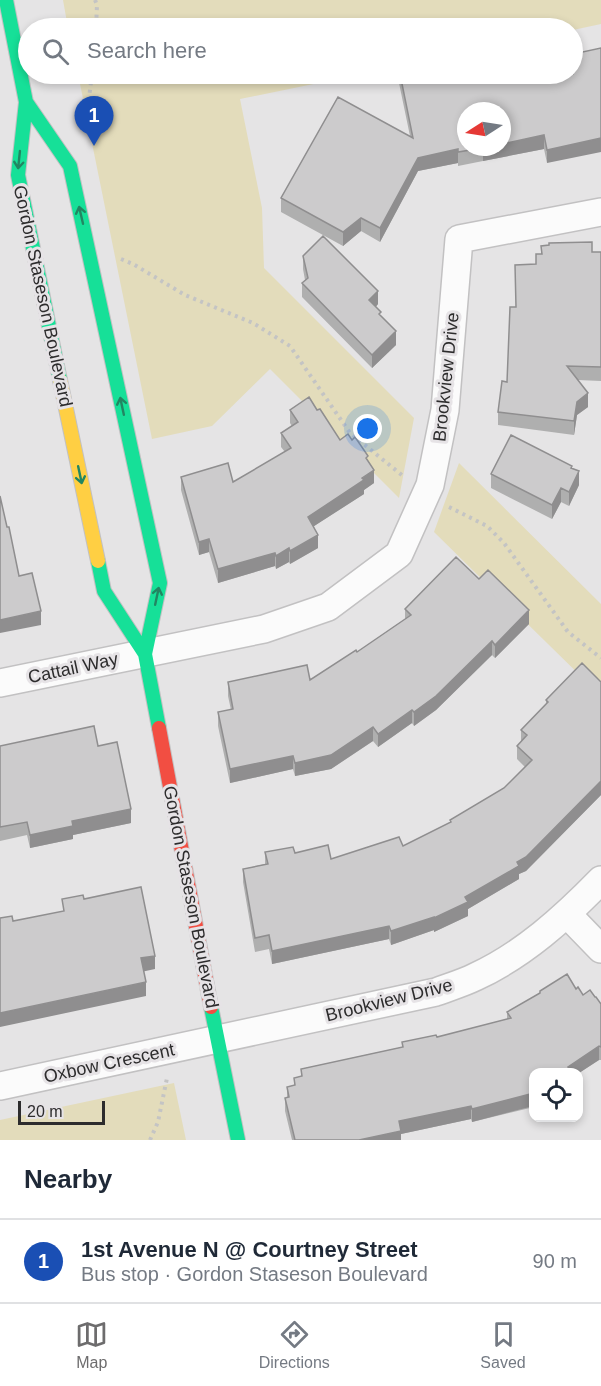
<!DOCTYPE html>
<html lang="en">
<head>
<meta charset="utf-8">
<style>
  body { margin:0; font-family:Helvetica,sans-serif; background:#f6f6f7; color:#1f2937 }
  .controls { position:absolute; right:18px; bottom:18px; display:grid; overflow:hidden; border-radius:12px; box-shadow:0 3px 9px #0003 }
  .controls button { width:54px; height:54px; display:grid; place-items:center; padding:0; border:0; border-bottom:2px solid #e0e1e3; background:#fff; color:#1f2937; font:30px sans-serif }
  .compass { position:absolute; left:457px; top:102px; width:54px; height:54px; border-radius:50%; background:#fff; box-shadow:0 3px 9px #0003; rotate:258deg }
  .scale { position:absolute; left:18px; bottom:15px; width:87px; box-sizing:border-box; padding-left:6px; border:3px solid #2d2c2d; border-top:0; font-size:16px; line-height:21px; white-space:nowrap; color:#2d2c2d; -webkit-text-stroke:4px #e6e3e6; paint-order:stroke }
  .you { position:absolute; left:368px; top:429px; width:21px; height:21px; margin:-15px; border:4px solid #fff; border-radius:50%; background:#1a73e8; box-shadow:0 0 0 9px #1a73e833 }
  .badge { display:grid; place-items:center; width:39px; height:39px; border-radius:50%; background:#6d6c6d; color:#fff; font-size:20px; font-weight:700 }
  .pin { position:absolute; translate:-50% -50px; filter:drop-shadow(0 2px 3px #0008) }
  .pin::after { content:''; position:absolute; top:32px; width:21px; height:18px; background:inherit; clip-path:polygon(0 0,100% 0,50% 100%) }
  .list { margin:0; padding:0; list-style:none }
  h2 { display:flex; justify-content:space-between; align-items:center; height:78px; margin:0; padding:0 24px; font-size:26px }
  h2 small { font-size:20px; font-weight:400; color:#747a83 }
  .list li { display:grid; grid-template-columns:39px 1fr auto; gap:18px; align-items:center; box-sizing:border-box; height:84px; padding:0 24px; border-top:2px solid #e0e1e3 }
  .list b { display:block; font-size:22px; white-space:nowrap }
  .list p { margin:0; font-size:20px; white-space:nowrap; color:#747a83 }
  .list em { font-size:20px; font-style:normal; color:#747a83 }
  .icon { flex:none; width:33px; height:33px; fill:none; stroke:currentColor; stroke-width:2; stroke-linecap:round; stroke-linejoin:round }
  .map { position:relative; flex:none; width:601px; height:1140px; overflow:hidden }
  .search { position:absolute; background:#fff; box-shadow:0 3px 9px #0003; left:18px; right:18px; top:18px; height:66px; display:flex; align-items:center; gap:15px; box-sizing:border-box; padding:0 21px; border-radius:33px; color:#747a83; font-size:22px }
  .sheet { height:162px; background:#fff }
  nav { display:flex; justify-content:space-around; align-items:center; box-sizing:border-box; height:84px; border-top:2px solid #e0e1e3; background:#fff; font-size:16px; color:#747a83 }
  nav a { display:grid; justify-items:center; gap:3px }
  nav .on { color:#6d6c6d }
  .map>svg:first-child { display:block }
  .green { fill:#e3dcbb }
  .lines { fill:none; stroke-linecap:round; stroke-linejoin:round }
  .street-casing { stroke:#c2c1c2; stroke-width:30 }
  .fast-casing { stroke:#c2c1c2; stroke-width:16 }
  .slow-casing { stroke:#c2c1c2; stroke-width:16 }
  .jam-casing { stroke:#c2c1c2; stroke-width:16 }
  .path { stroke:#c4c4c4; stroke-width:4; stroke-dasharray:3 4.5; stroke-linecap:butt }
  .street { stroke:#fbfbfb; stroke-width:27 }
  .fast { stroke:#16e098; stroke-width:14 }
  .slow { stroke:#ffcf43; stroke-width:14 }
  .jam { stroke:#f24e42; stroke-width:14 }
  .wall { fill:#afafaf }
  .shaded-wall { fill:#8f8e8f }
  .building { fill:#cccbcc; stroke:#8f8e8f; stroke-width:1.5 }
  .oneway { stroke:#228662 }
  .labels { text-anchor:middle; stroke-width:6; stroke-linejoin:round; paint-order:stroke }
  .street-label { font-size:18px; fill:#2d2c2d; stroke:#e6e3e6 }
</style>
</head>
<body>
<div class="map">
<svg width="601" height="1140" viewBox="0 0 601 1140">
  <rect width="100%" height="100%" fill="#e5e4e5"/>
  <!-- green -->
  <path class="green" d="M63 0H601V24L573 30 68 28Z
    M78 74H362L240 99 262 208 264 268 414 418 399 498 270 369 212 426 152 439Z
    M459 463 601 604V696L434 532Z
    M174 1083 186 1140H0V1120Z"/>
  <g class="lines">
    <defs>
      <path id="street" d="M0 683 264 629 328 607 399 554 430 485 445 410 459 239 601 212
        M567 914 601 949
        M0 1086 436 992C449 987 463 983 475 977 523 955 564 918 601 880"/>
      <path id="fast" d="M6 0 26 102 18 175 60 380
        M26 102 70 166 160 583 145 654 159 728
        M98 561 104 591 145 654
        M211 1007 238 1140"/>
      <path id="slow" d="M60 380 98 561"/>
      <path id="jam" d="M159 728 211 1007"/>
    </defs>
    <!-- street casing -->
    <use href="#street" class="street-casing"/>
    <!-- fast casing -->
    <use href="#fast" class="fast-casing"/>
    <!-- slow casing -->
    <use href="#slow" class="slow-casing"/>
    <!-- jam casing -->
    <use href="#jam" class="jam-casing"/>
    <!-- path -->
    <path class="path" d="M95 0 97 5 96 28
      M85 130 92 74
      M121 259 133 264 185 295 253 323 290 346 350 433 403 476
      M449 507 487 526 504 543 568 632 601 658
      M150 1140 158 1122 167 1078"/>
    <!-- street -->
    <use href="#street" class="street"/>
    <!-- fast -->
    <use href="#fast" class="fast"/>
    <!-- slow -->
    <use href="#slow" class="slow"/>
    <!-- jam -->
    <use href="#jam" class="jam"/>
  </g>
  <!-- wall -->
  <path class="wall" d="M399 74H573L547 163 544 149 483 161 458 166V163L418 171 380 242 361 231 343 246 281 212V198L410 136 399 83Z
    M541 246 592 252H601V381L578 380 588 407 577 415 574 435 498 425V412L507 382 536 264V254H541Z
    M303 256 378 304 376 307 396 345 372 368 302 297V283L305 280 303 269Z
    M290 410H317L340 440 368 462 374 483 364 490V494L314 526 318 548 290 564 289 562 276 569 275 566 218 583 209 552 199 555 181 490V477L233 482 285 452 281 447V433L292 426 290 423Z
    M572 468 579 485 569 506 561 502 552 519 491 488V474Z
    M479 579 529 624 495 658 492 655 436 710 414 726 412 723 378 747 373 741 331 769 295 776 293 769 230 783 218 726V712L231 710 228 696V682L310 680 357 652 405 619V609Z
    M601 682V795L526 871 519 874V879L468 909V916L434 932V930L391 945 389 939 272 964 269 949 255 952 243 882V869L265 864V852L295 853 331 859 403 846 450 823V820L504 788 525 767 517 759V746L521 742V730L546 705V700Z
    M0 746H98L131 823 73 835V839L30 848 27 835 0 841Z
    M576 989 583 995 595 997 601 1004V1060H599L579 1073 534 1072V1107L472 1122 471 1119 401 1134V1140H292L285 1111V1098H287V1087L294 1086V1078L301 1077V1069L402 1047V1042L437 1037 507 1019V1012L540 993V991Z"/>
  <!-- shaded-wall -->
  <path class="shaded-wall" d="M544 135V149L483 161V148L502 147V144Z
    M601 138V152L547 163V150Z
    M458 149V163L418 171 380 242V228L418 158Z
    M361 218V231L343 246V232Z
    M378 291V304L369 314V300Z
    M396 331V345L372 368V355Z
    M588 393V407L577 415 574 435V421L577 402Z
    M374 470V483L364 490V494L308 530V517Z
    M579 471V485L569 506V492Z
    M561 488V502L552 519V505Z
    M318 535V548L290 564V551Z
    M209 539V552L199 555V542Z
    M289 548V562L276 569V556Z
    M275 553V566L218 583V569Z
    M529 610V624L495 658V645Z
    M41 611V625L0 633V620Z
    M492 641V655L436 710 414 726V712Z
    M412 710V723L378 747V734Z
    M373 727V741L331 769 295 776V763Z
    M293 756V769L230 783V769Z
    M601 781V795L526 871 519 874V879L468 909V916L434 932V918L517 862Z
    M131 809V823L73 835V839L30 848V835L72 821Z
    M434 917V930L391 945V931Z
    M389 926V939L272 964V951Z
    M155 956V969L141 972V958Z
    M146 982V996L0 1027V1013Z
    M599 1046V1060L579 1073 568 1072V1067Z
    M533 1093V1106L472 1122V1109Z
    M471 1106V1119L401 1134V1140H359L399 1121Z"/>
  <!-- building -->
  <path class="building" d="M601 48V138L547 150 544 135 502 144V111H466V147H488L458 152V149L418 158 380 228 361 218 343 232 281 198 338 97 413 138 400 74H573V54Z
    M323 236 378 291 369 300 381 312 379 314 396 331 372 355 302 283 308 278 303 256Z
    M592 242V252H601V367L567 366 588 393 577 402 574 421 498 412 502 381 507 382 510 307H516L515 265 536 264V254H542L541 246 549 245V243Z
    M309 397 317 410 320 409 340 440 348 434 352 440 355 437 368 456 366 458 374 470 362 478 364 480 308 517 318 535 290 551 289 548 276 556 275 553 218 569 209 539 199 542 181 477 228 463 233 482 291 448 281 433 298 422 290 410Z
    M511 435 572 466 571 468 579 471 569 492 561 488 552 505 491 474Z
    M0 496 7 527H9L19 576 32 573 41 611 0 620Z
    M456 557 479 579 488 570 529 610 495 645 492 641 436 696 414 712 412 710 378 734 373 727 331 755 295 763 293 756 230 769 218 712 233 709 228 682 307 665 310 680 356 650 357 652 411 615 405 609Z
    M582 663 601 682V781L526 857 517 862 519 866 465 897 468 902 434 918V917L391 931 389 926 272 951 269 935 255 938 243 869 268 864 265 852 293 847 295 853 328 845 331 859 399 837 403 846 451 822 450 820 504 788 532 760 517 746 527 735 521 730 548 702 546 700Z
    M94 726 98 746 117 742 131 809 72 821 73 826 30 835 27 822 0 827V746Z
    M141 887 155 956 141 958 146 982 0 1013V918L12 916 13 921 64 911 62 899 83 895 84 899Z
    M567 974 576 989 578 987 583 995 590 990 595 997H596L601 1004V1047L599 1046 568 1067 571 1072H534V1093L472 1109 471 1106 399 1121 401 1131 359 1140H295L285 1098 289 1097 287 1087 295 1085 294 1078 302 1076 301 1069 403 1047 402 1042 436 1035 437 1037 511 1018 507 1012 540 993V991Z"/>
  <!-- one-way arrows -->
  <defs><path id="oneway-shaft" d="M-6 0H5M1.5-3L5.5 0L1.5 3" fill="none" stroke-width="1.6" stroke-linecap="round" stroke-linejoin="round" transform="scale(1.5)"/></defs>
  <g class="oneway">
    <use href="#oneway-shaft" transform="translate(19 160) rotate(96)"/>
    <use href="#oneway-shaft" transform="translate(81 215) rotate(-103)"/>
    <use href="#oneway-shaft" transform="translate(122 406) rotate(-102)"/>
    <use href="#oneway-shaft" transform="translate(80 475) rotate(78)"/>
    <use href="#oneway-shaft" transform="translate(157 596) rotate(-78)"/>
  </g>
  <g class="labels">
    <!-- street labels -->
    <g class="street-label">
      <text transform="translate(43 296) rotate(78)" y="6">Gordon Staseson Boulevard</text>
      <text transform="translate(446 377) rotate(-84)" y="6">Brookview Drive</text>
      <text transform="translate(73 668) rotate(-12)" y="6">Cattail Way</text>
      <text transform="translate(191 897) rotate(79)" y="6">Gordon Staseson Boulevard</text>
      <text transform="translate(389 1000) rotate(-14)" y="6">Brookview Drive</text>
      <text transform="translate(109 1063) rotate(-12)" y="6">Oxbow Crescent</text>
    </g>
  </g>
</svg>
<div class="controls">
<button><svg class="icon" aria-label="locate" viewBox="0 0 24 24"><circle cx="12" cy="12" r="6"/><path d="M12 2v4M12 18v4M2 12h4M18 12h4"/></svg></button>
</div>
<svg class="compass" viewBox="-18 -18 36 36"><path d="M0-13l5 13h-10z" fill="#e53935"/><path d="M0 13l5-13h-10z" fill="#747a83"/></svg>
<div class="scale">20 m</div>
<div class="you"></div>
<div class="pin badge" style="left:94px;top:146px;background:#1a4fb4">1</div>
<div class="search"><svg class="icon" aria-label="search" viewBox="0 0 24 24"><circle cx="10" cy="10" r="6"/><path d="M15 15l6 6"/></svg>Search here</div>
</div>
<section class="sheet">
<h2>Nearby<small></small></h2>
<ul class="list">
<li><span class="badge" style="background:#1a4fb4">1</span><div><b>1st Avenue N @ Courtney Street</b><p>Bus stop · Gordon Staseson Boulevard</p></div><em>90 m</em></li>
</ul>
</section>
<nav>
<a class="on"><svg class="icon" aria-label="map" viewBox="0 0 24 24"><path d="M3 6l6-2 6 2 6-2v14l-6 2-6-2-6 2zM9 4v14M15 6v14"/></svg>Map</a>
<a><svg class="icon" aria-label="directions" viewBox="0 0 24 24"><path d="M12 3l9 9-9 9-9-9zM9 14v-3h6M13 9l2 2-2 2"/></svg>Directions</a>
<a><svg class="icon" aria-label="saved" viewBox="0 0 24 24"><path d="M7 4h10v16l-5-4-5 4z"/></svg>Saved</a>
</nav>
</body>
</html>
